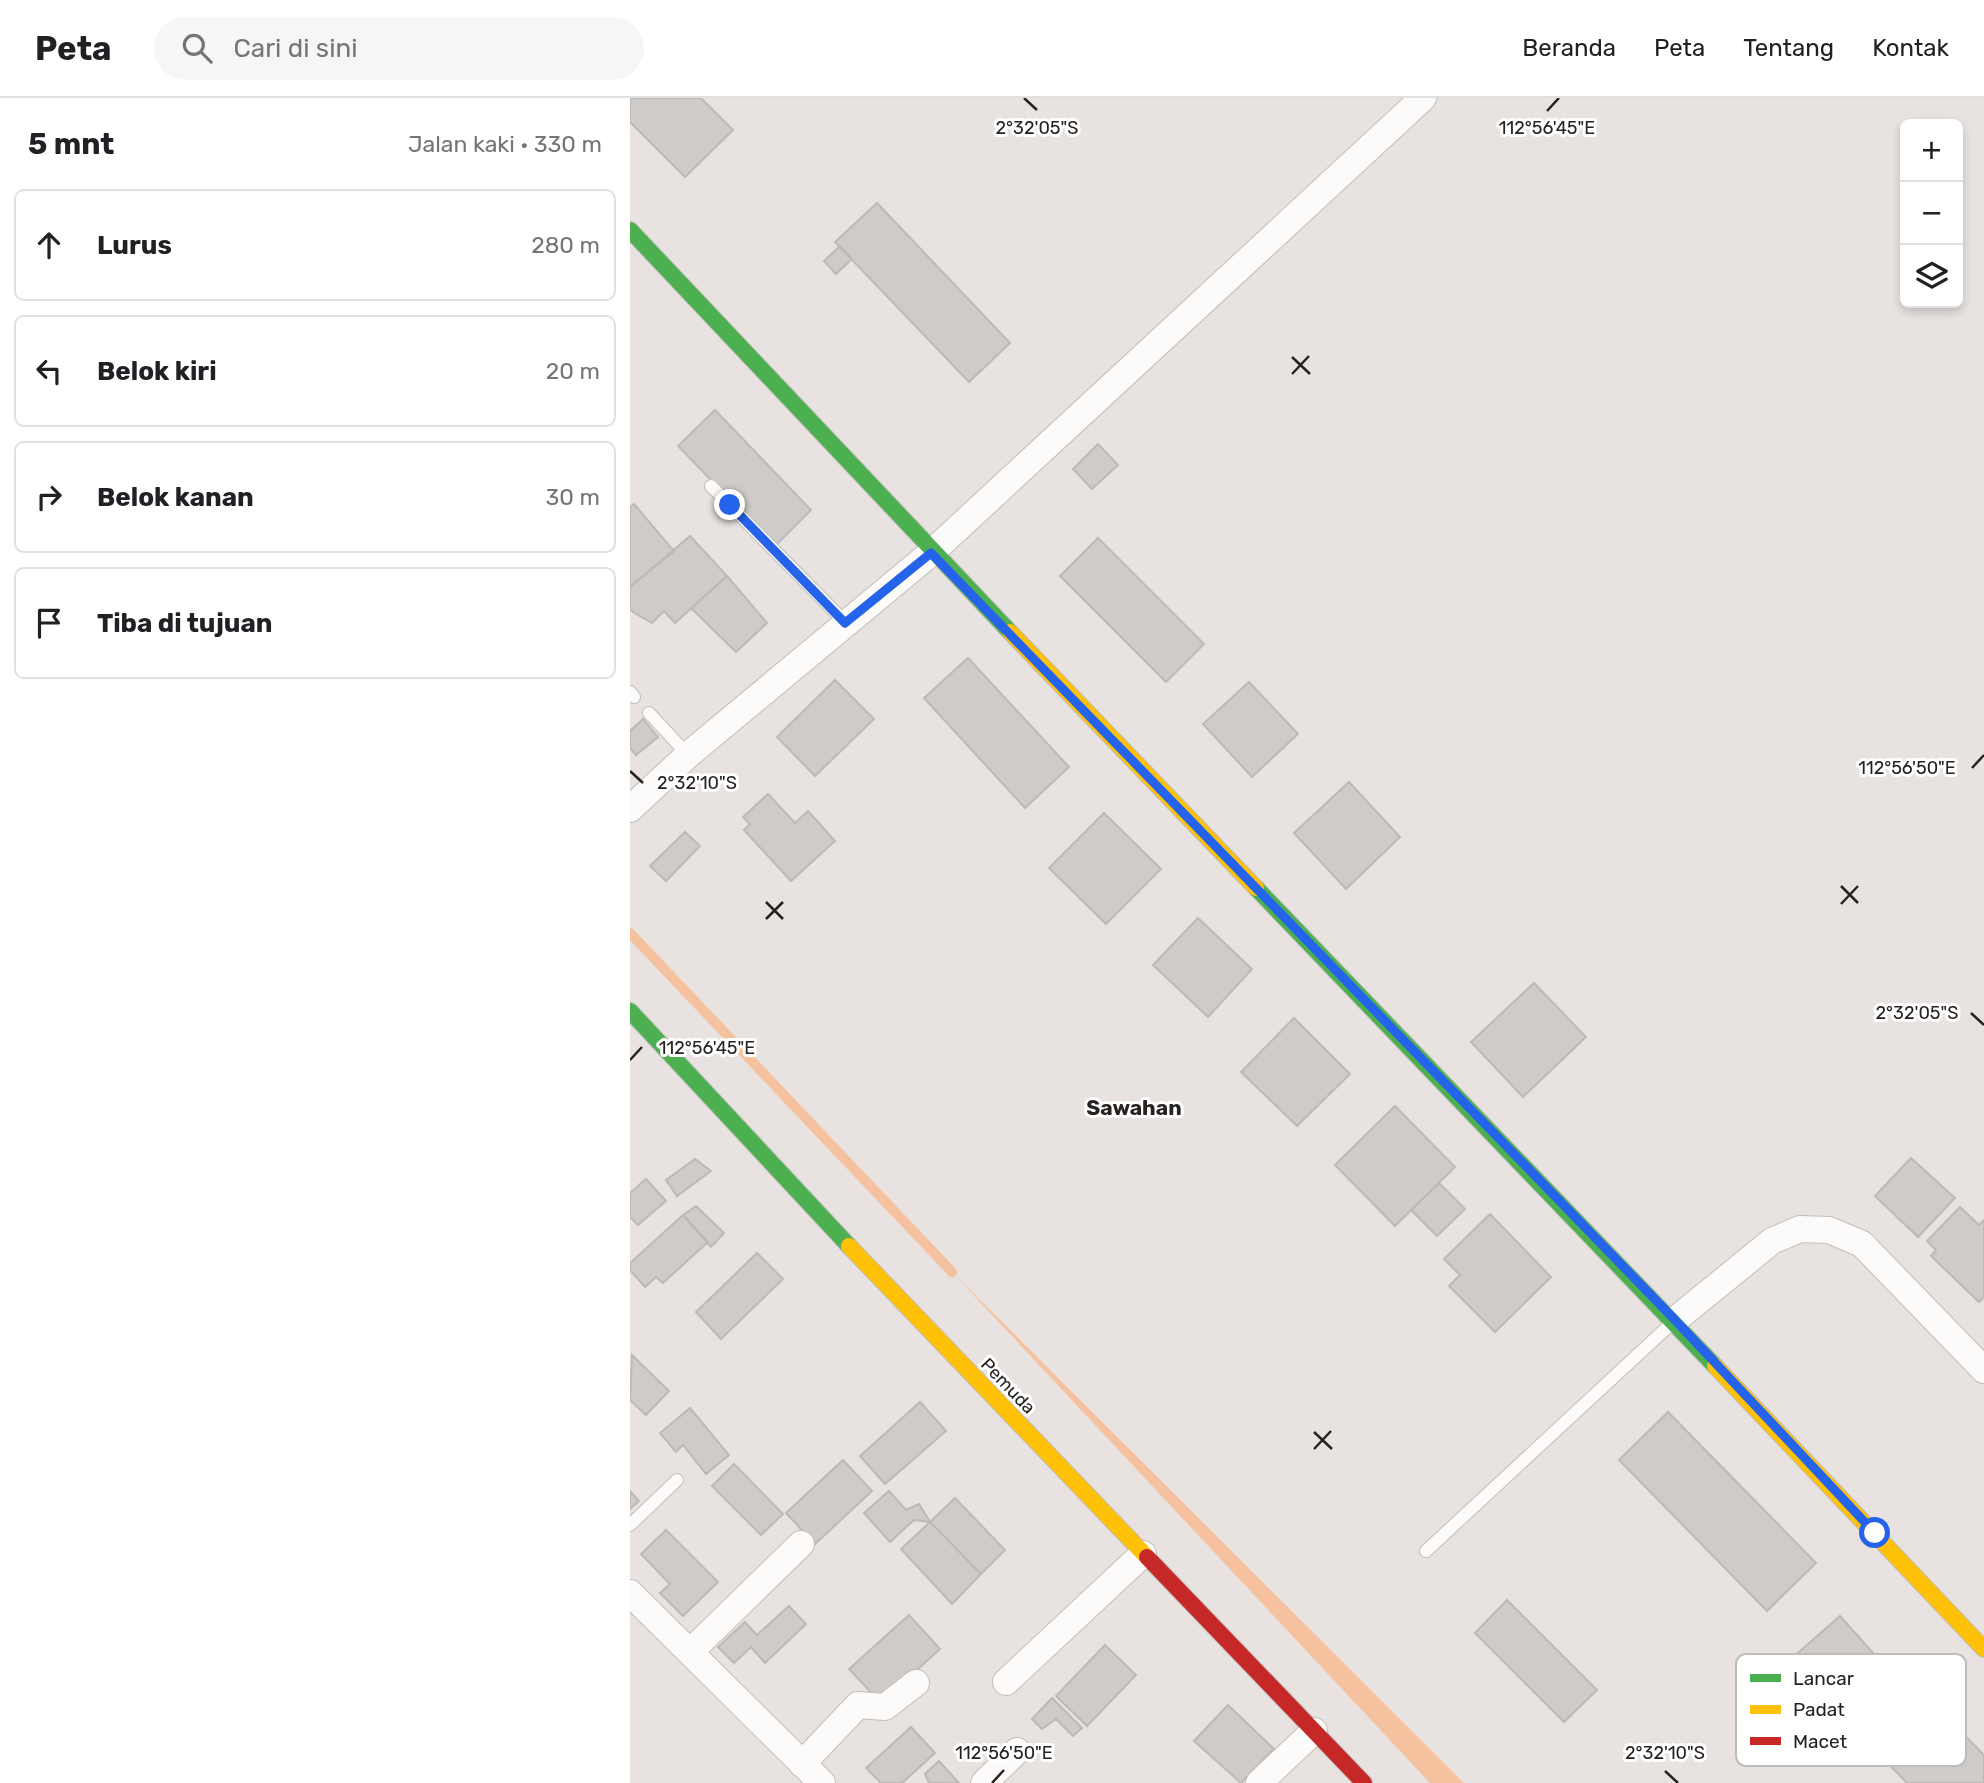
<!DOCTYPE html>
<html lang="id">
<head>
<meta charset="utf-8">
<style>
  body { margin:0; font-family:Rubik,sans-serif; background:#f6f6f6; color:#202124 }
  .controls { position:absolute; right:21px; top:21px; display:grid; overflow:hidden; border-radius:10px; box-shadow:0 4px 10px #0003 }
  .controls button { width:63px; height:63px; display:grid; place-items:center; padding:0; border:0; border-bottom:2px solid #e0e0e0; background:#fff; color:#202124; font:35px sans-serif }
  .stop { position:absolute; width:21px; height:21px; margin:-16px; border:5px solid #2563eb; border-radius:50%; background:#fff }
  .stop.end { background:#2563eb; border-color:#fff; box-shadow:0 2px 7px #0008 }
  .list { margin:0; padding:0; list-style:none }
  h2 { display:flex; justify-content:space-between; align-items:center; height:91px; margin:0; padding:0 28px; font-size:30px }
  h2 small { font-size:23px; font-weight:400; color:#757577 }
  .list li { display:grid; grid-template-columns:46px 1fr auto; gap:21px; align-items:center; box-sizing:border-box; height:112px; margin:0 14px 14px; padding:0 14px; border:2px solid #e0e0e0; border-radius:10px }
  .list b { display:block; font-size:26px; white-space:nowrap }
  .list em { font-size:23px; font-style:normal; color:#757577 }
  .icon { flex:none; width:38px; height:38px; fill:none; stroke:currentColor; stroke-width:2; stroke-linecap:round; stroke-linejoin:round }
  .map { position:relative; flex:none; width:1354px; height:1685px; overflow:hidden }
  header { display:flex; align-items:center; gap:42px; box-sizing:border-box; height:98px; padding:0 35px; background:#fff; border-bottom:2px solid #e0e0e0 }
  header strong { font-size:33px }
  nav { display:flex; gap:38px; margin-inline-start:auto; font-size:24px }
  .search { width:490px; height:63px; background:#f6f6f6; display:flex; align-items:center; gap:18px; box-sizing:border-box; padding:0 24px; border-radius:38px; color:#757577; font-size:26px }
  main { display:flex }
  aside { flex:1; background:#fff }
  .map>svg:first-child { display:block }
  .water { fill:#f5c19e }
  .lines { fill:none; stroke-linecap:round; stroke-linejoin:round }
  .stream { stroke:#f5c19e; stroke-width:10 }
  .building { fill:#cfcbc9; stroke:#bdb9b6; stroke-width:2 }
  .lane-casing { stroke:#c2bebb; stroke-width:14 }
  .street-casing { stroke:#c2bebb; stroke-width:28 }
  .fast-casing { stroke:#c2bebb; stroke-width:18 }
  .slow-casing { stroke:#c2bebb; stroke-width:18 }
  .jam-casing { stroke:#c2bebb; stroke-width:18 }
  .lane { stroke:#fcfbfa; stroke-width:12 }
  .street { stroke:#fcfbfa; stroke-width:26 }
  .fast { stroke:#4caf50; stroke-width:16 }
  .slow { stroke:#ffc107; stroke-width:16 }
  .jam { stroke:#c62828; stroke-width:16 }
  .route { stroke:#2563eb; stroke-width:9 }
  .ticks { fill:none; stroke:#252220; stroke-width:2.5 }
  .labels { text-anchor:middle; stroke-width:6; stroke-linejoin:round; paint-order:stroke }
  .street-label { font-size:18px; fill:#252220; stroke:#fff }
  .quarter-label { font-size:21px; font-weight:bold; fill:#252220; stroke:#fff }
  .key { fill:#fff; stroke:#bebdbc; stroke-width:2 }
  .key-label { font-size:19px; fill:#252220 }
  .ticks-label { font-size:18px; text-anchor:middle; fill:#252220; stroke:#fff; stroke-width:6; stroke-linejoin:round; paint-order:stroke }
</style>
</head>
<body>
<header>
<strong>Peta</strong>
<div class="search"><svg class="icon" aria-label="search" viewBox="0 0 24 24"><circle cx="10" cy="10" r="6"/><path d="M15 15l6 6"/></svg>Cari di sini</div>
<nav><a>Beranda</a><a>Peta</a><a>Tentang</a><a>Kontak</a></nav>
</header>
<main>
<aside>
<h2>5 mnt<small>Jalan kaki · 330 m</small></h2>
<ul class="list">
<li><svg class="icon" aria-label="ahead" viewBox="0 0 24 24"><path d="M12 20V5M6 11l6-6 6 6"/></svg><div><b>Lurus</b></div><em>280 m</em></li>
<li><svg class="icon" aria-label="left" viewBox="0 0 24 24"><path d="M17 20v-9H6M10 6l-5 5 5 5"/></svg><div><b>Belok kiri</b></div><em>20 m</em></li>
<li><svg class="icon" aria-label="right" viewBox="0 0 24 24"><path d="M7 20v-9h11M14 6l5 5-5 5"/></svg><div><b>Belok kanan</b></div><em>30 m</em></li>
<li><svg class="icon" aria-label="arrive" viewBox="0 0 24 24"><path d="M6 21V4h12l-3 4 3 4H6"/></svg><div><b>Tiba di tujuan</b></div></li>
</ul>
</aside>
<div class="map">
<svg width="1354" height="1685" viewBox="0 0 1354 1685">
  <rect width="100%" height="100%" fill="#e8e3e0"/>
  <!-- water -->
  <path class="water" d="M322 1174 834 1685H800Z"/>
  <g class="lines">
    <!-- stream -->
    <path class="stream" d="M0 835 322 1174"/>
  </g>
  <!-- building -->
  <path class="building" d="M0 0H71L103 32 55 79 0 24Z
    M247 105 380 245 339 284 205 144Z
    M210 148 222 161 206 176 194 163Z
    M85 312 181 412 145 448 48 348Z
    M468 346 488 367 462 391 443 371Z
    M4 406 44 453 0 489V409Z
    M60 438 97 478 45 525 34 513 22 525 3 514 0 511V489Z
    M468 440 574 546 536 584 430 478Z
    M97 478 137 525 106 554 61 510Z
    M338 560 439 669 395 710 294 600Z
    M205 582 244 621 185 678 147 639Z
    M619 584 668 636 622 679 573 626Z
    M13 621 28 639 6 657 0 650V633Z
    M719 684 770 739 716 791 664 735Z
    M138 696 165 725 178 713 205 743 161 783 114 732 120 726 113 719Z
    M474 715 531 771 476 826 419 770Z
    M55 734 70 748 36 783 20 768Z
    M568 820 622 871 578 919 523 867Z
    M904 885 956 939 893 999 841 944Z
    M664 920 720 976 667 1028 611 974Z
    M765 1008 825 1069 765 1128 705 1067Z
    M1281 1060 1325 1100 1288 1139 1245 1098Z
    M65 1061 81 1073 47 1098 36 1082Z
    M16 1081 36 1103 8 1127 0 1119V1095Z
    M809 1085 835 1111 807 1138 781 1112Z
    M66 1108 94 1135 81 1149 53 1117Z
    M1330 1109 1349 1127 1354 1122V1199L1349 1204 1301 1158 1306 1152 1297 1143Z
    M860 1116 921 1179 865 1234 819 1188 830 1177 814 1161Z
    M53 1117 78 1144 33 1185 26 1179 15 1189 0 1172V1165Z
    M127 1155 153 1181 91 1241 66 1214Z
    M2 1257 39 1293 16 1317 0 1302Z
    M290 1304 316 1333 255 1386 230 1358Z
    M60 1310 99 1357 76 1376 53 1347 46 1354 30 1335Z
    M1038 1314 1186 1465 1137 1513 989 1362Z
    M213 1362 242 1393 185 1446 156 1415Z
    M104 1366 153 1416 131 1437 82 1388Z
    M0 1393 9 1403 0 1411Z
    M259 1393 276 1412 289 1406 300 1424 284 1422 260 1444 234 1415Z
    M325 1400 375 1452 351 1476 300 1424Z
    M300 1424 351 1476 322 1506 271 1451Z
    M36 1432 88 1484 53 1518 30 1495 40 1486 11 1456Z
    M877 1502 967 1592 934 1624 845 1535Z
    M159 1508 176 1526 135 1565 121 1549 104 1565 88 1549 115 1524 127 1537Z
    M279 1517 310 1551 251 1605 219 1571Z
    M1210 1518 1286 1603 1253 1633 1222 1598 1200 1617 1154 1567Z
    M475 1547 506 1577 457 1628 426 1598Z
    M422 1600 452 1630 443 1638 426 1621 412 1631 402 1621Z
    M1299 1601 1354 1657V1685H1277L1246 1653Z
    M598 1607 644 1651 611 1685 564 1643Z
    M281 1629 305 1655 272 1685H251L236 1670Z
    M309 1663 329 1685H299L295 1676Z"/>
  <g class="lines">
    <defs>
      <path id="lane" d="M81 388 216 525
        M0 594 4 599
        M19 615 58 657
        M0 1427 47 1382
        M796 1453 1042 1225"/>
      <path id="street" d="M0 711 58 657 301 455 793 0
        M1045 1222 1142 1143 1170 1131 1199 1132 1232 1146 1354 1272
        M0 1495 192 1685
        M60 1554 171 1446
        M376 1584 513 1456
        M172 1666 228 1607 255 1609 286 1585
        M354 1685 387 1653
        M629 1685 684 1633"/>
      <path id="fast" d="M0 132 380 534
        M626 790 1085 1268
        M0 913 219 1148"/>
      <path id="slow" d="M380 534 626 790
        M219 1148 517 1459
        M1085 1268 1354 1551"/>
      <path id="jam" d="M517 1459 734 1685"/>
    </defs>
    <!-- lane casing -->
    <use href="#lane" class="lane-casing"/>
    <!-- street casing -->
    <use href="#street" class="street-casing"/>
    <!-- fast casing -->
    <use href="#fast" class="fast-casing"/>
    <!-- slow casing -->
    <use href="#slow" class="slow-casing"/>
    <!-- jam casing -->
    <use href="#jam" class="jam-casing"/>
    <!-- lane -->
    <use href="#lane" class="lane"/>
    <!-- street -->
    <use href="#street" class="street"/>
    <!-- fast -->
    <use href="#fast" class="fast"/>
    <!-- slow -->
    <use href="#slow" class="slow"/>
    <!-- jam -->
    <use href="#jam" class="jam"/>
  </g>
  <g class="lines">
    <!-- route -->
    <path class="route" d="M100 407 215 525 301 455 1045 1222 1245 1435"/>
  </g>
  <!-- ticks -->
  <path class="ticks" d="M394 0 407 12M917 13 929 0M662 259 680 276M662 276 679 258M1342 670 1354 657M0 673 13 685M1211 788 1228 805M136 804 153 821M1211 806 1228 788M136 821 153 804M1341 915 1354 927M0 962 12 949M684 1334 702 1351M684 1351 701 1333M1035 1673 1048 1685M362 1685 374 1672"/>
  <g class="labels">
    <!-- street labels -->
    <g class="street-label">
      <text transform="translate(378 1288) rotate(46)" y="6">Pemuda</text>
    </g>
    <!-- quarter labels -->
    <g class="quarter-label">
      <text x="504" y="1017">Sawahan</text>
    </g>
  </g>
  <!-- legend -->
  <rect x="1106" y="1556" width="230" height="112" rx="10" class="key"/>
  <rect x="1120" y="1576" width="31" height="8" fill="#4caf50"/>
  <rect x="1120" y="1607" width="31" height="9" fill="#ffc107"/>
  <rect x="1120" y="1639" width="31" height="8" fill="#c62828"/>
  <g class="key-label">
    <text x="1163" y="1587">Lancar</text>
    <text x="1163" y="1618">Padat</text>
    <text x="1163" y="1650">Macet</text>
  </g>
  <g class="ticks-label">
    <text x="407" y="36">2°32'05"S</text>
    <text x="917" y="36">112°56'45"E</text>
    <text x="1277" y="676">112°56'50"E</text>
    <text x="67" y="691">2°32'10"S</text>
    <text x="1287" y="921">2°32'05"S</text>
    <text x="77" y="956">112°56'45"E</text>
    <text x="374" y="1661">112°56'50"E</text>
    <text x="1035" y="1661">2°32'10"S</text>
  </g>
</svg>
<div class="controls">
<button>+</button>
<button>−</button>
<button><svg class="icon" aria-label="layers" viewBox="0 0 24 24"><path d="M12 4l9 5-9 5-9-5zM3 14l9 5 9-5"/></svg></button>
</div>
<div class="stop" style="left:1245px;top:1435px"></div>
<div class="stop end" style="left:100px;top:407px"></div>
</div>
</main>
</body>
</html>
